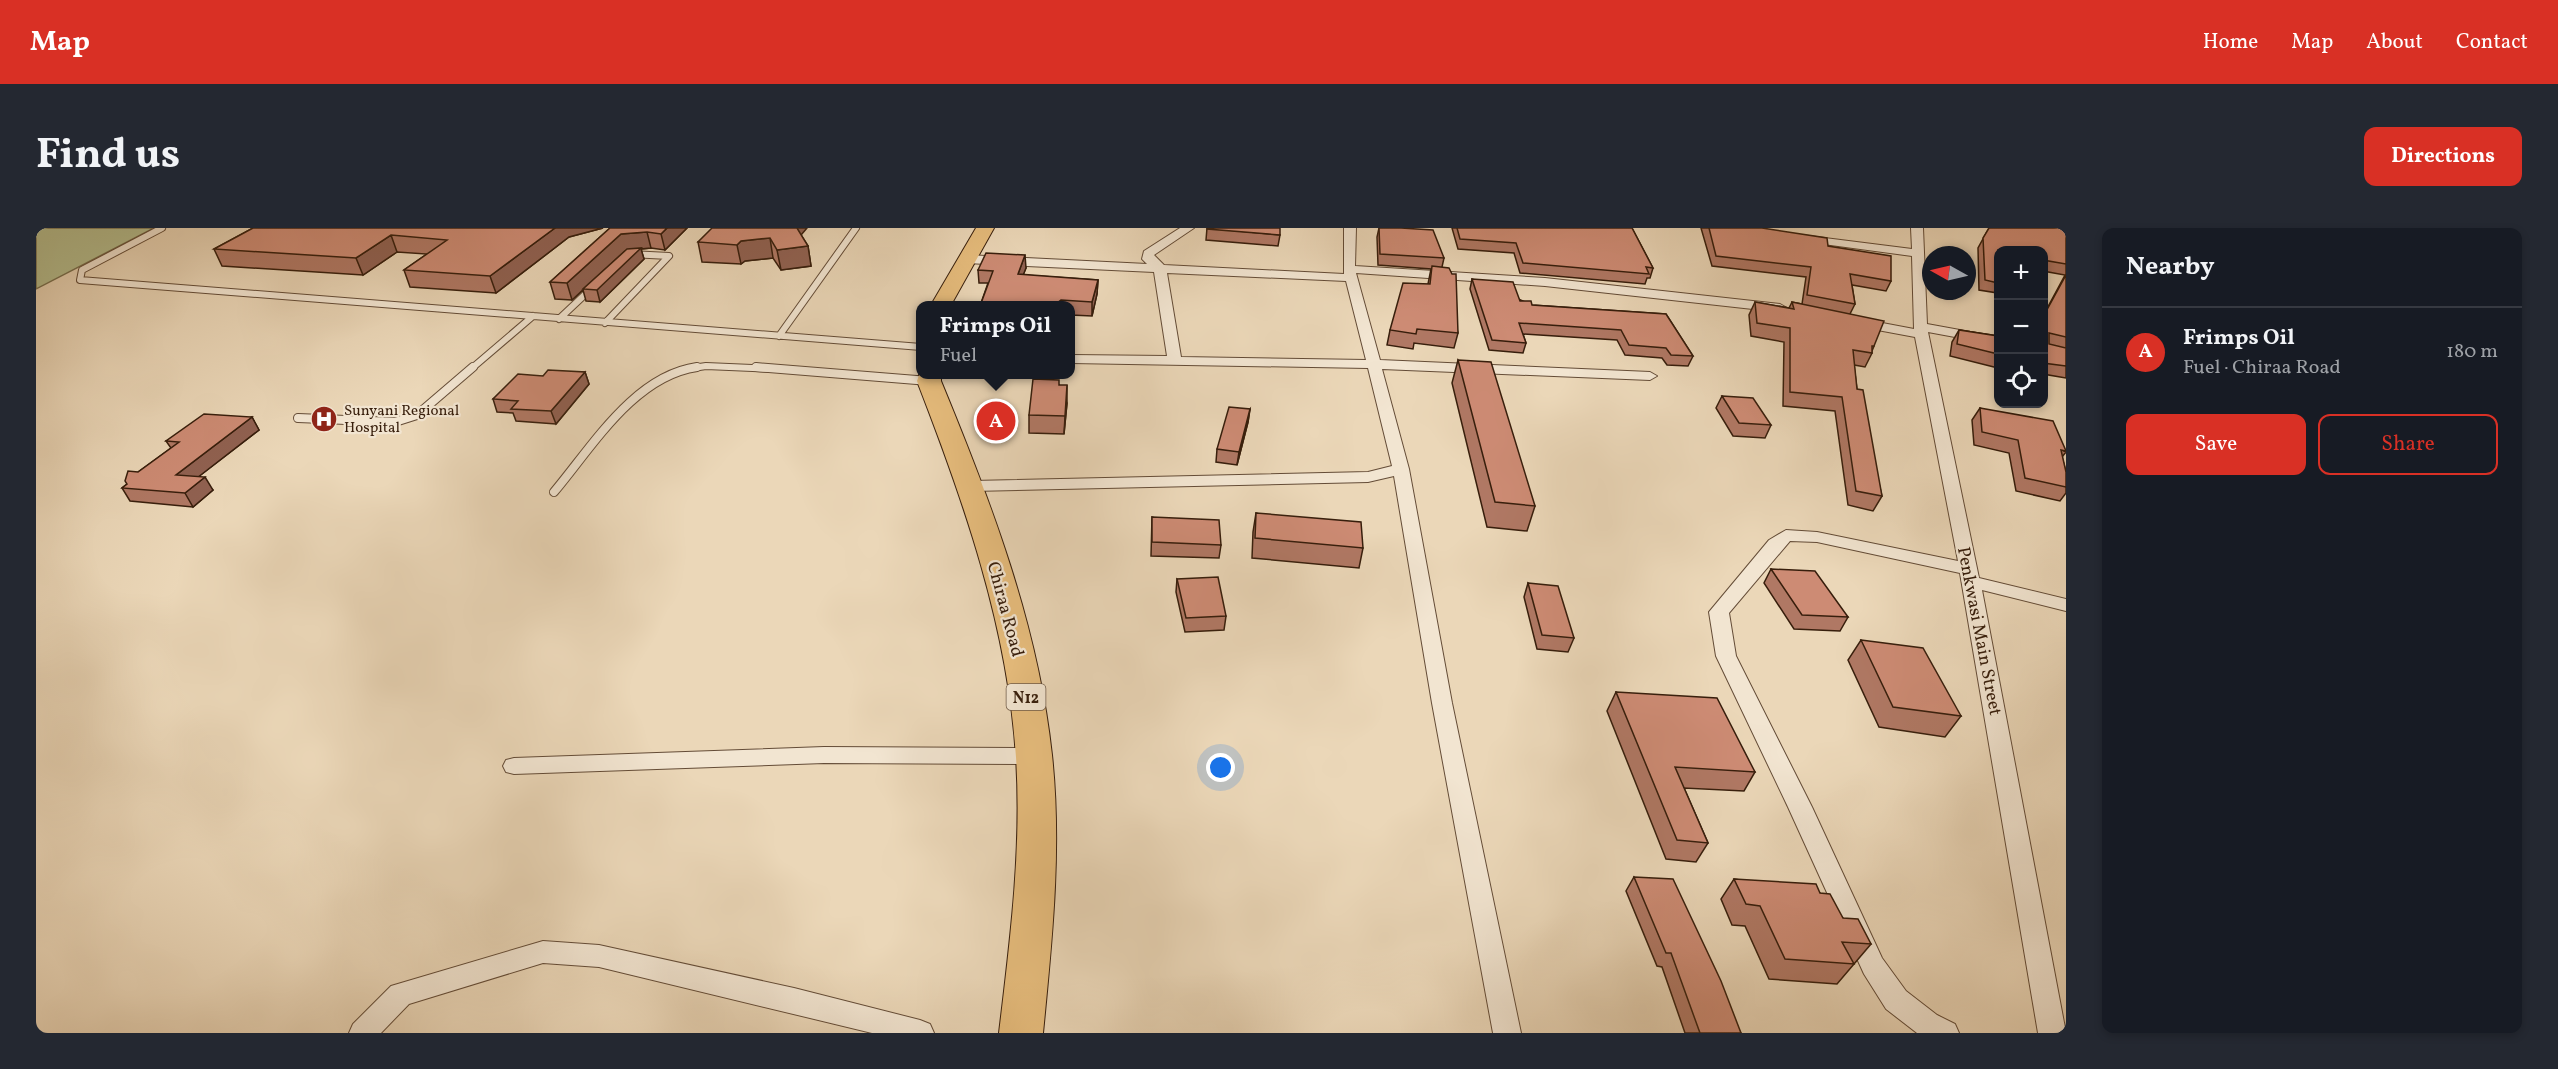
<!DOCTYPE html>
<html lang="en">
<head>
<meta charset="utf-8">
<style>
  body { margin:0; font-family:Vollkorn,serif; background:#242831; color:#f1f3f6 }
  .controls { position:absolute; right:18px; top:18px; display:grid; overflow:hidden; border-radius:12px; box-shadow:0 3px 9px #0003 }
  .controls button { width:54px; height:54px; display:grid; place-items:center; padding:0; border:0; border-bottom:2px solid #363941; background:#171b24; color:#f1f3f6; font:30px sans-serif }
  .compass { position:absolute; left:1886px; top:18px; width:54px; height:54px; border-radius:50%; background:#171b24; box-shadow:0 3px 9px #0003; rotate:278deg }
  .you { position:absolute; left:1185px; top:540px; width:21px; height:21px; margin:-15px; border:4px solid #fff; border-radius:50%; background:#1a73e8; box-shadow:0 0 0 9px #1a73e833 }
  .badge { display:grid; place-items:center; width:39px; height:39px; border-radius:50%; background:#d93025; color:#fff; font-size:20px; font-weight:700 }
  .pin { position:absolute; translate:-50% -50%; border:3px solid #fff; box-shadow:0 2px 6px #0006 }
  .popup { position:absolute; left:880px; top:73px; width:159px; height:78px; box-sizing:border-box; display:grid; place-content:center; border-radius:12px; background:#171b24; filter:drop-shadow(0 2px 4px #0005); font-size:20px; white-space:nowrap; color:#9ea1a6 }
  .popup b { font-size:22px; color:#f1f3f6 }
  .popup::after { content:''; position:absolute; left:50%; top:100%; margin-left:-12px; border:12px solid transparent; border-top-color:#171b24 }
  .list { margin:0; padding:0; list-style:none }
  h2 { display:flex; justify-content:space-between; align-items:center; height:78px; margin:0; padding:0 24px; font-size:26px }
  h2 small { font-size:20px; font-weight:400; color:#9ea1a6 }
  .list li { display:grid; grid-template-columns:39px 1fr auto; gap:18px; align-items:center; box-sizing:border-box; height:90px; padding:0 24px; border-top:2px solid #363941 }
  .list b { display:block; font-size:22px; white-space:nowrap }
  .list p { margin:0; font-size:20px; white-space:nowrap; color:#9ea1a6 }
  .list em { font-size:20px; font-style:normal; color:#9ea1a6 }
  .actions { display:flex; gap:12px; padding:18px 24px }
  .actions a { flex:1; padding:14px 0; border:2px solid #d93025; border-radius:12px; text-align:center; font-size:21px; color:#d93025 }
  .actions .main { background:#d93025; color:#fff }
  .icon { flex:none; width:33px; height:33px; fill:none; stroke:currentColor; stroke-width:2; stroke-linecap:round; stroke-linejoin:round }
  .map { position:relative; flex:none; width:2030px; height:805px; overflow:hidden; border-radius:12px }
  header { display:flex; align-items:center; gap:36px; box-sizing:border-box; height:84px; padding:0 30px; background:#d93025; color:#fff }
  header strong { font-size:28px }
  nav { display:flex; gap:33px; margin-inline-start:auto; font-size:21px }
  .intro { display:flex; align-items:center; justify-content:space-between; box-sizing:border-box; height:144px; padding:0 36px }
  h1 { margin:0; font-size:42px }
  .button { padding:15px 27px; border-radius:12px; background:#d93025; color:#fff; font-size:21px; font-weight:700 }
  main { display:flex; gap:36px; padding:0 36px }
  aside { flex:1; background:#171b24; border-radius:12px; box-shadow:0 3px 9px #0003 }
  .map>svg:first-child { display:block }
  .green { fill:#b5bf90; stroke:#766e4e; stroke-width:1.5 }
  .lines { fill:none; stroke-linecap:round; stroke-linejoin:round }
  .service-far1-casing { stroke:#644c37; stroke-width:8 }
  .service-casing { stroke:#644c37; stroke-width:10 }
  .minor-casing { stroke:#644c37; stroke-width:2 }
  .trunk-casing { stroke:#371e0c; stroke-width:2 }
  .service-far1 { stroke:#f2e5d1; stroke-width:6 }
  .service { stroke:#f2e5d1; stroke-width:8 }
  .minor { fill:#f2e5d1; fill-rule:evenodd }
  .trunk { fill:#e6bc7c; fill-rule:evenodd }
  .wall { fill:#b07864; stroke:#371e0c; stroke-width:1.5 }
  .shaded-wall { fill:#906151; stroke:#371e0c; stroke-width:1.5 }
  .building { fill:#cd8b74; stroke:#371e0c; stroke-width:1.5 }
  .labels { text-anchor:middle; stroke-width:4.5; stroke-linejoin:round; paint-order:stroke }
  .far-poi-label { font-size:15px; fill:#371e0c; stroke:#f2e5d1; text-anchor:start }
  .shield { fill:#f2e5d1; stroke:#6f5a47; stroke-width:1.5 }
  .shield-label { font-size:16px; font-weight:bold; fill:#371e0c }
  .street-label { font-size:18px; fill:#371e0c; stroke:#f2e5d1 }
</style>
</head>
<body>
<header>
<strong>Map</strong>
<nav><a>Home</a><a>Map</a><a>About</a><a>Contact</a></nav>
</header>
<div class="intro"><h1>Find us</h1><a class="button">Directions</a></div>
<main>
<div class="map">
<svg width="2030" height="805" viewBox="0 0 2030 805">
  <rect width="100%" height="100%" fill="#ebd7b8"/>
  <filter id="stains"><feTurbulence type="fractalNoise" baseFrequency=".00333" numOctaves="4"/><feColorMatrix values="0 0 0 0 .2 0 0 0 0 .09 0 0 0 0 .02 0 0 0 .5 -.17"/></filter>
  <radialGradient id="worn" r=".72"><stop offset=".6" stop-color="#630" stop-opacity="0"/><stop offset="1" stop-color="#630" stop-opacity=".3"/></radialGradient>
  <!-- green -->
  <path class="green" d="M0 0H118L0 61Z"/>
  <g class="lines">
    <defs>
      <path id="service-far1" d="M126 0 46 42 44 52 885 119
        M523 91 557 59
        M569 95 633 28 594 26
        M743 108 820 0
        M435 141 497 88
        M650 141 670 138 739 141"/>
      <path id="service" d="M720 139 893 153
        M262 190 359 194 381 187 437 139
        M518 264C556 219 598 148 661 139"/>
      <path id="minor" d="M1144 0H1158L1118 27 1128 37 1308 46V0H1320L1319 38 1509 50 1744 76 1751 80 1744 84 1509 58 1320 45 1344 132 1614 144 1621 148 1614 152 1346 141 1373 241 1416 475 1485 805H1457L1396 475 1358 248 1332 254 936 263 928 258 936 253 1332 244 1356 238 1332 140 1035 135V127L1131 128 1118 44 930 35 924 31 930 27 1111 36 1106 31 1108 23ZM1131 45 1310 53 1330 132 1145 129Z
        M1875 0H1887L1891 96 1962 109V117L1892 104 1943 350 2030 371V383L1946 362 2030 805H2002L1924 345 1781 314 1754 313 1693 385 1700 428 1776 579 1846 730 1870 763 1901 787 1919 796 1923 805H1881L1850 781 1828 746 1752 579 1680 428 1673 384 1733 312 1750 302 1781 304 1922 333 1879 109 1820 98 1813 94 1820 90 1878 101 1876 28 1765 13 1759 10 1765 7 1876 21Z
        M788 519 998 520 1006 522 1009 528 1006 534 998 536 788 535 478 546 470 544 467 538 470 532 478 530Z
        M507 713 563 717 758 760 884 792 894 796 898 805H836L563 739 507 735 373 776 345 805H313L317 796 355 758Z"/>
      <path id="trunk" d="M940 0H958L915 77H895Z
        M885 141V146H905V153C955 274 1002 397 1016 527 1026 620 1016 713 1007 805H963C974 714 986 621 980 529 972 399 928 274 881 153Z"/>
    </defs>
    <!-- service-far1 casing -->
    <use href="#service-far1" class="service-far1-casing"/>
    <!-- service casing -->
    <use href="#service" class="service-casing"/>
    <!-- minor casing -->
    <use href="#minor" class="minor-casing"/>
    <!-- trunk casing -->
    <use href="#trunk" class="trunk-casing"/>
    <!-- service-far1 -->
    <use href="#service-far1" class="service-far1"/>
    <!-- service -->
    <use href="#service" class="service"/>
    <!-- minor -->
    <use href="#minor" class="minor"/>
    <!-- trunk -->
    <use href="#trunk" class="trunk"/>
  </g>
  <!-- wall -->
  <path class="wall" d="M217 0H567L533 9 460 65 374 59 368 42 391 26 361 24 327 47 186 38 178 21Z
    M574 0H651L629 22 615 20 605 21 608 31 564 74 550 73 547 62 536 72 519 71 514 54Z
    M1171 0 1244 7 1242 18 1170 12Z
    M1343 0 1408 30 1406 39 1422 105 1418 120 1378 115 1377 121 1351 117 1354 102 1392 56 1395 41 1342 37 1341 9Z
    M1416 0H1596L1617 40 1614 50H1611L1609 56 1484 45 1478 25 1422 21Z
    M1665 0H1726L1792 18 1855 53 1850 63 1816 57 1819 76 1814 86 1838 118 1836 123V125L1829 139 1818 137 1821 161 1846 268 1837 283 1812 277 1799 183 1747 178 1748 114 1715 108 1713 87 1719 74 1753 80 1756 74 1766 76 1770 49 1676 38Z
    M1953 0H2030V150L2007 146V88L2029 47 2007 43V22H1962V65L1943 62 1942 20Z
    M765 7 772 18 775 38 745 42 737 30 709 33 705 36 666 34 662 14Z
    M990 40 987 47 1062 52 1061 66 1056 88 1035 87V78H944L952 55H943L942 42Z
    M1436 51 1496 77 1630 86 1657 128 1652 138 1631 137 1626 130 1589 127 1581 112 1487 106 1490 115 1487 125 1453 122 1434 61Z
    M1923 102 1962 108V140L1914 128 1916 114Z
    M1422 132 1499 278 1491 303 1451 299 1416 155Z
    M549 144 553 156 520 196 480 193 477 185 461 184 457 171 507 148Z
    M1023 157 1031 175 1028 206 993 205V187Z
    M1686 168 1735 197 1729 210 1697 208 1680 180Z
    M1944 180 2030 224 2026 229 2030 244V265L2024 273 1980 263 1973 225 1938 217 1936 192Z
    M1214 181 1212 194 1201 237 1180 234 1181 221Z
    M216 189 223 202 162 249 177 262 157 279 94 273 86 260 91 256 102 244 135 220 130 213Z
    M1220 285 1327 320 1323 340 1216 330 1217 304Z
    M1116 289 1185 317 1183 330 1115 328Z
    M1735 341 1812 389 1804 403 1758 401 1728 355Z
    M1141 351 1190 388 1188 402 1149 404 1140 364Z
    M1492 355 1538 410 1532 424 1501 421 1488 369Z
    M1825 412 1925 488 1909 509 1843 499 1812 432Z
    M1580 464 1719 544 1708 563 1648 560 1672 615 1660 634 1630 631 1571 483Z
    M1598 649 1705 805H1649L1626 739 1621 738 1590 663Z
    M1698 651 1784 665 1807 690 1835 716 1801 756 1733 751 1709 698 1696 697 1685 671Z"/>
  <!-- shaded-wall -->
  <path class="shaded-wall" d="M519 0H567L533 9 460 65 454 48Z
    M631 0H651L629 22 625 6Z
    M758 0H771L760 13Z
    M611 4 615 20 605 21 608 31 564 74 561 62 589 23 536 72 531 55 585 6Z
    M355 7 361 24 327 47 320 30Z
    M734 10 737 30 709 33 705 36 701 17 705 13Z
    M772 18 775 38 745 42 741 22Z
    M989 27 990 40 982 60V46Z
    M1062 52 1061 66 1056 88V74Z
    M1025 72V78H1021V75Z
    M549 144 553 156 520 196 515 183Z
    M1031 157V175L1028 206 1029 188Z
    M1214 181 1212 194 1201 237 1203 224Z
    M216 189 223 202 148 260 140 247Z
    M169 249 177 262 157 279 149 265Z"/>
  <!-- building -->
  <path class="building" d="M217 0H519L454 48 368 42 411 12 355 7 320 30 178 21Z
    M574 0H631L625 6 611 4 585 6 531 55 514 54Z
    M676 0H761L772 18 741 22 734 10 705 13 701 17 662 14Z
    M1171 0H1244V7L1171 1Z
    M1343 0H1365L1397 2 1408 30 1344 26Z
    M1421 0H1596L1617 40 1610 39 1613 46 1487 35 1480 15 1424 11Z
    M1673 0H1726L1791 10 1792 18 1855 28V53L1814 46 1819 76 1771 67 1775 39 1680 28Z
    M1953 0H2030V36L2007 32V22H1962V55L1949 52 1947 10Z
    M605 20 561 62 547 61 591 21Z
    M950 25 989 27 982 46 1062 52 1056 74 1025 72 1021 75V78H944L957 43 942 42Z
    M1396 38 1413 40 1416 46H1420L1422 105 1381 101 1380 106 1354 102 1367 55 1394 56Z
    M2030 47V109L2013 105V116L2030 120V138L2007 135V89Z
    M1436 51 1477 54 1484 73H1495L1496 77 1630 86 1657 128 1635 127 1630 120 1593 117 1585 102 1483 95 1490 115 1456 112Z
    M1719 74 1758 81 1756 74 1848 93 1838 118H1836V125L1817 122 1821 161 1827 162 1846 268 1820 263 1806 169 1754 164V100L1721 95Z
    M1923 102 1962 108V126L1921 116Z
    M1422 132 1455 134 1499 278 1459 274Z
    M512 142 549 144 515 183 475 181 482 173 457 171 482 146 507 148Z
    M997 151 1023 152V157H1031L1029 188 993 187Z
    M1686 168 1717 170 1735 197 1703 195Z
    M1193 179 1214 181 1203 224 1181 221Z
    M1944 180 2017 193 2030 223 2025 222 2030 244V259L1989 250 1982 212 1946 204Z
    M168 186 216 189 140 247 169 249 149 265 86 260 91 256 89 253 92 243 102 244 143 214 130 213Z
    M1220 285 1325 294 1327 320 1219 310Z
    M1116 289 1183 292 1185 317 1116 314Z
    M1735 341 1779 343 1812 389 1766 387Z
    M1182 349 1190 388 1150 390 1141 351Z
    M1492 355 1522 358 1538 410 1506 407Z
    M1825 412 1887 420 1925 488 1857 479Z
    M1580 464 1681 470 1719 544 1639 539 1672 615 1641 612Z
    M1598 649 1637 651 1685 753 1705 805H1664L1635 725H1630Z
    M1698 651 1780 656 1784 665 1794 666 1807 690 1822 691 1835 716 1806 714 1818 736 1749 731 1724 678 1710 676Z"/>
  <!-- icons -->
  <defs>
    <symbol id="hospital-disc" viewBox="-11 -11 22 22"><circle r="9.5" fill="#8f2418" stroke="#f2e5d1"/><path d="M-5-5h3v3.5h4V-5h3V5h-3V1.5h-4V5h-3Z" fill="#fff"/></symbol>
  </defs>
  <g fill-rule="evenodd">
    <use href="#hospital-disc" x="273" y="176" width="30" height="30"/>
  </g>
  <g class="labels">
    <!-- far-poi labels -->
    <g class="far-poi-label">
      <text x="308" y="187">Sunyani Regional<tspan x="308" dy="17">Hospital</tspan></text>
    </g>
    <!-- shield labels -->
    <rect class="shield" x="970.5" y="456" width="39" height="26" rx="4.5"/>
    <g class="shield-label">
      <text x="990" y="475">N12</text>
    </g>
    <!-- street labels -->
    <g class="street-label">
      <text transform="translate(970 381) rotate(75)" y="6">Chiraa Road</text>
      <text transform="translate(1944 403) rotate(79)" y="6">Penkwasi Main Street</text>
    </g>
  </g>
  <rect width="100%" height="100%" filter="url(#stains)"/>
  <rect width="100%" height="100%" fill="url(#worn)"/>
</svg>
<div class="controls">
<button>+</button>
<button>−</button>
<button><svg class="icon" aria-label="locate" viewBox="0 0 24 24"><circle cx="12" cy="12" r="6"/><path d="M12 2v4M12 18v4M2 12h4M18 12h4"/></svg></button>
</div>
<svg class="compass" viewBox="-18 -18 36 36"><path d="M0-13l5 13h-10z" fill="#e53935"/><path d="M0 13l5-13h-10z" fill="#9ea1a6"/></svg>
<div class="you"></div>
<div class="pin badge" style="left:960px;top:193px">A</div>
<div class="popup"><b>Frimps Oil</b>Fuel</div>
</div>
<aside>
<h2>Nearby<small></small></h2>
<ul class="list">
<li><span class="badge">A</span><div><b>Frimps Oil</b><p>Fuel · Chiraa Road</p></div><em>180 m</em></li>
</ul>
<div class="actions"><a class="main">Save</a><a>Share</a></div>
</aside>
</main>
</body>
</html>
